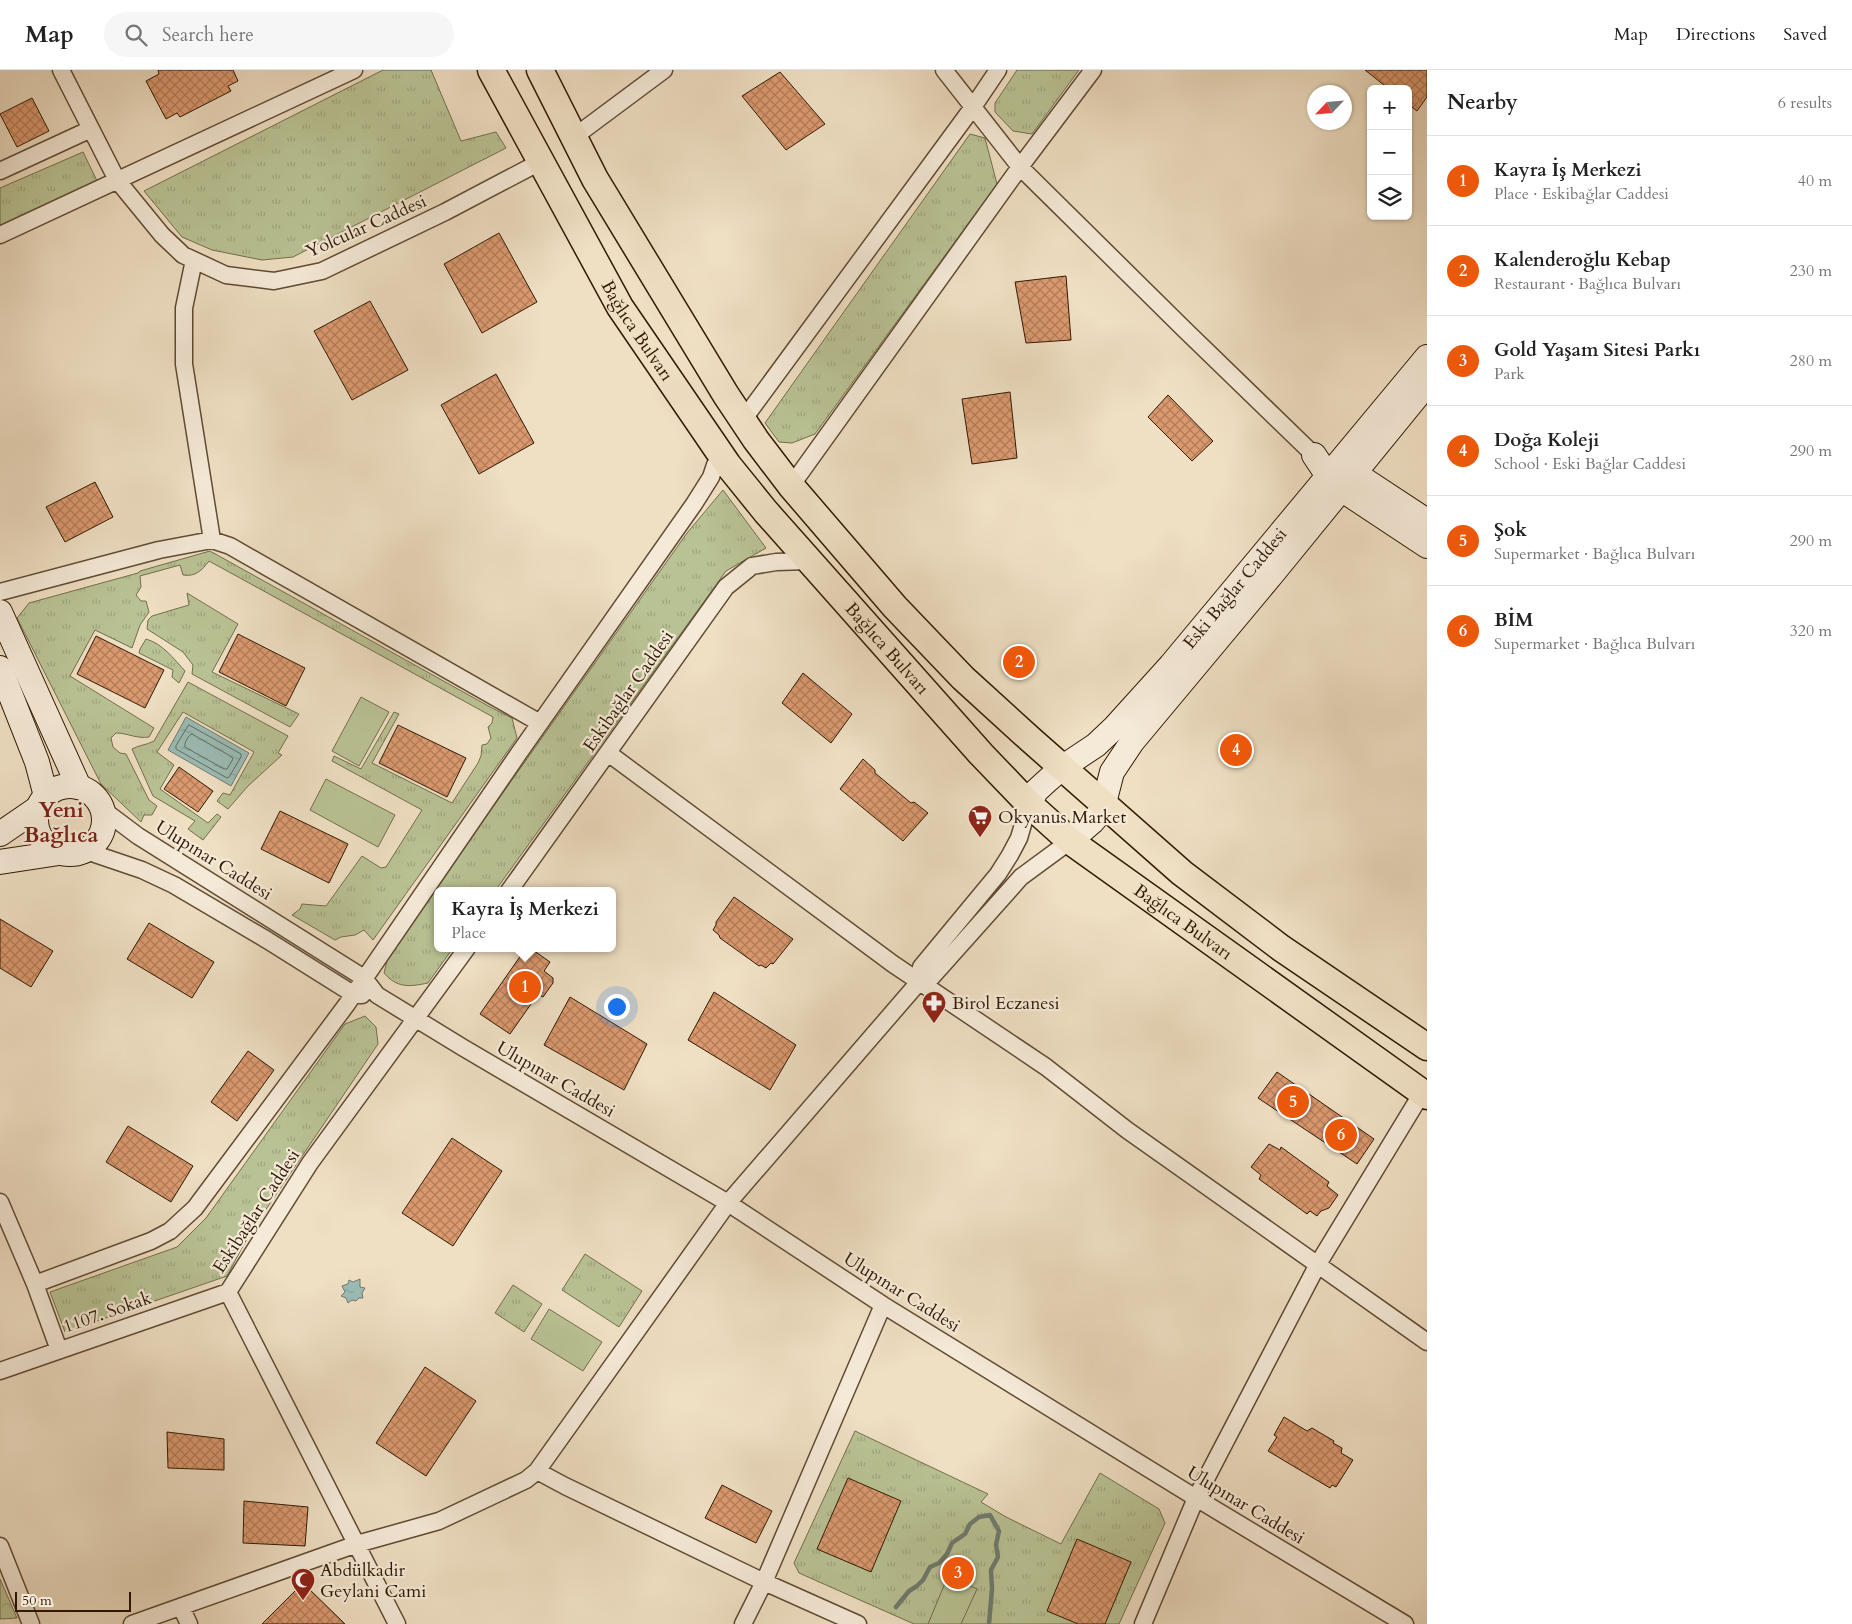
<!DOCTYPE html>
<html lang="en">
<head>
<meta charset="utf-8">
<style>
  body { margin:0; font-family:Cardo,serif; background:#f6f6f6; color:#222 }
  .controls { position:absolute; right:15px; top:15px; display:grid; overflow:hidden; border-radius:8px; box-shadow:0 1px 4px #0004 }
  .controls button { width:45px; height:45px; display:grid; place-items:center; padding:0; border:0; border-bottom:1px solid #e0e0e0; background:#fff; color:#222; font:25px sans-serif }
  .compass { position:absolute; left:1307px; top:15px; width:45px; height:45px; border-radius:50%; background:#fff; box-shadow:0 1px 4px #0004; rotate:244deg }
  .scale { position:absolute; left:15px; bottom:12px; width:116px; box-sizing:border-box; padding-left:5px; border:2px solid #301a04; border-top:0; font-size:14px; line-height:18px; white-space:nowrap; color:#301a04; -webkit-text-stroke:4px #f5ead8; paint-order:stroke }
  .you { position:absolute; left:616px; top:936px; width:18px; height:18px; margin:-12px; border:4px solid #fff; border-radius:50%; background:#1a73e8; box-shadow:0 0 0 8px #1a73e833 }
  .badge { display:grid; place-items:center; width:32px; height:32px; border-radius:50%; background:#ea580c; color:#fff; font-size:16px; font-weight:700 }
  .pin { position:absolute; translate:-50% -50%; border:2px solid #fff; box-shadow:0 1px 5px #0006 }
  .popup { position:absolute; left:434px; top:817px; width:182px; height:65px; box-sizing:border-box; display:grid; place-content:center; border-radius:8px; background:#fff; filter:drop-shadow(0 1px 4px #0005); font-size:16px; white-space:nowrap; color:#767676 }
  .popup b { font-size:19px; color:#222 }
  .popup::after { content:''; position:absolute; left:50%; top:100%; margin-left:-10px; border:10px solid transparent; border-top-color:#fff }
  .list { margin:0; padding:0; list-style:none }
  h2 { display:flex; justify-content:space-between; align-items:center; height:65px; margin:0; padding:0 20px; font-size:21px }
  h2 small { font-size:16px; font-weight:400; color:#767676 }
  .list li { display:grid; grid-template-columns:32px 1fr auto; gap:15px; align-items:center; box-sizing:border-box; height:90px; padding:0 20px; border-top:1px solid #e0e0e0 }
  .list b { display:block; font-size:19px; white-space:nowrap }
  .list p { margin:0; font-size:16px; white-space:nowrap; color:#767676 }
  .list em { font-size:16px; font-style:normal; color:#767676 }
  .icon { flex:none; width:28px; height:28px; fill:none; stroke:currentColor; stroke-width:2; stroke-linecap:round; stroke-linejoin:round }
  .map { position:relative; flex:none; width:1427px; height:1554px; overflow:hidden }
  header { display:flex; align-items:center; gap:30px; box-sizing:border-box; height:70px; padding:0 25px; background:#fff; border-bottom:1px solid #e0e0e0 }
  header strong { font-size:24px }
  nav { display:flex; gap:28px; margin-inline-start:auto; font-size:18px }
  .search { width:350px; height:45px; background:#f6f6f6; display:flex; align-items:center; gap:12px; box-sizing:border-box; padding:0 18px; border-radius:28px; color:#767676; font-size:19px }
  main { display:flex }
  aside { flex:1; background:#fff }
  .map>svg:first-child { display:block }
  .grass { fill:url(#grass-tufts); stroke:#746e4c }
  .forest { fill:url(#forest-crowns); stroke:#746e4c }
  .pitch { fill:#b9c294; stroke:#746e4c }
  .water { fill:url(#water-ripples); stroke:#707b6f }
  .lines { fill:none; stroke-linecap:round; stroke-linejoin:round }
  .shore { stroke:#656b5d; stroke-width:1 }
  .stream { stroke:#707b6f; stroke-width:4.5 }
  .building { fill:url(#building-cross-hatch); stroke:#301a04 }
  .street-casing { stroke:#604b34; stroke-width:19 }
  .secondary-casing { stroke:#301a04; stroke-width:26 }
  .primary-casing { stroke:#301a04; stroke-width:29 }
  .street { stroke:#f5ead8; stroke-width:16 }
  .secondary { stroke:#f5ead8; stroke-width:24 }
  .primary { stroke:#efdfc3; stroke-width:26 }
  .labels { text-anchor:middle; stroke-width:4.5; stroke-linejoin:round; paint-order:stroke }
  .street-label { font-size:18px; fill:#301a04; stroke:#f5ead8 }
  .poi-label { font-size:18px; fill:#301a04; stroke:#f5ead8; text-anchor:start }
  .district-label { font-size:22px; font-weight:bold; fill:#7a1f14; stroke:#f5ead8 }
</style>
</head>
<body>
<header>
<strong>Map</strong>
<div class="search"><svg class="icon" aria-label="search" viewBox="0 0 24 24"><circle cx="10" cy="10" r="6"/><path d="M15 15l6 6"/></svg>Search here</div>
<nav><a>Map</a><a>Directions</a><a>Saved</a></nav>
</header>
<main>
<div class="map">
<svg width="1427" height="1554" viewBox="0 0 1427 1554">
  <defs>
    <pattern id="grass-tufts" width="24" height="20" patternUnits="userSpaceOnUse" patternTransform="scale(1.25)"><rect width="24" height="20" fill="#b9c294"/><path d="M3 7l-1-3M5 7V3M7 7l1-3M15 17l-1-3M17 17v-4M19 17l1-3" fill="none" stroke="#9fa67e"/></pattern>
    <pattern id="forest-crowns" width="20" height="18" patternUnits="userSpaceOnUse" patternTransform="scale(1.25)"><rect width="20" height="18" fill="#b9c294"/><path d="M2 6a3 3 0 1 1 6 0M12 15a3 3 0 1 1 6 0" fill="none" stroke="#9fa67e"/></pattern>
    <pattern id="water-ripples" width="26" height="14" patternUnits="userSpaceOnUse" patternTransform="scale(1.25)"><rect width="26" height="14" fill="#9abcb6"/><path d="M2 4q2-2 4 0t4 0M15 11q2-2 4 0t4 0" fill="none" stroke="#85a19b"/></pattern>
    <pattern id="building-cross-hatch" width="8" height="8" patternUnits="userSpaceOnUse" patternTransform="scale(1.25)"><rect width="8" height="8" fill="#db996f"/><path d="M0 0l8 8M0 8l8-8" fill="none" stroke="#b27c59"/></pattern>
  </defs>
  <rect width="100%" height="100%" fill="#efdfc3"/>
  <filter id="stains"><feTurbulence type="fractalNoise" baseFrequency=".004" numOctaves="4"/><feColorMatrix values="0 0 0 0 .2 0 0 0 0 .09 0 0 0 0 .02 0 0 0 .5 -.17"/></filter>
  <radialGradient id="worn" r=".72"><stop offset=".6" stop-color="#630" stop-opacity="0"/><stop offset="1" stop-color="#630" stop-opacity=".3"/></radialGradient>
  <!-- grass -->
  <path class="grass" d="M383 0H431L461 71 496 62 506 78 293 187 262 190 212 180 182 167 144 121Z
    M1017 0H1079L1032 64 1013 61 995 42V33Z
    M970 64 985 68 997 114 815 364 792 373 779 372 765 353Z
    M83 82 99 115 0 162V118Z
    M723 420 766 478 726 501 495 821H438V878H453L428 913C409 917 397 918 384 903L387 891 490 741 687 463Z
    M210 481 492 638 512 648 517 668 373 870 364 860 355 865 341 867 335 870 292 845 300 839 302 834 326 836 362 786 381 798 386 797 422 740 332 691 334 686 361 699 394 642 399 644 372 693 452 733 478 693 481 686 482 675 487 674 491 668 488 657 492 653 493 647 209 491C202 500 196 507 183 505L180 495 140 506 141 517 136 525 141 531H146L149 542 140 555 132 578 95 560 70 606 154 658 149 667C136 669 128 663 116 663L111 668 113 677 120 683 126 684 149 730 157 736 152 745H144L141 752 101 714 17 548 29 533 138 503 140 501Z
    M187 523 238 554 212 602 299 644 290 657 192 604 193 595 183 582 147 559 148 550 152 546 189 535Z
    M146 569C163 574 173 588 185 601L179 613 172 607 173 600 139 583 140 579Z
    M188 612 288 666 278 683 282 685 248 716 228 739 217 731 223 723 230 725 254 682 183 642 157 682 174 695 160 719 208 753 217 744 221 747 203 770 188 759 195 751 153 726 132 679C139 675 147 675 154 671Z
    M365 946 376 957 378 974 250 1163 227 1206 65 1262 50 1222 177 1177 206 1148 345 954Z
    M585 1184 642 1221 619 1257 562 1220Z
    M513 1215 542 1234 524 1262 495 1243Z
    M855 1361 988 1424 981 1432 1006 1447 1061 1474 1100 1403 1159 1439 1165 1453 1119 1554H914L799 1503 794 1493Z"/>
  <!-- forest -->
  <path class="forest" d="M0 1509 17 1548 0 1549Z"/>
  <!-- pitch -->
  <path class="pitch" d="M361 627 389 642 359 696 332 681Z
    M326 709 395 745 378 777 310 740Z
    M549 1239 602 1272 583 1301 531 1269Z
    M948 1506 977 1519 961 1554H928Z"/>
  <!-- water -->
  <path class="water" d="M186 647 249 683 231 716 168 680Z
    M360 1209V1217L365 1218 362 1223 363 1228H359L356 1231 352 1230 348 1233 346 1228 341 1226 345 1222 342 1216 348 1214 349 1210 353 1212Z"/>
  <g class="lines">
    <!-- shore -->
    <path class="shore" d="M189 655 241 684V687L229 707 227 708 176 679V676Z
      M192 664 232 687 233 689 227 699H224L185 677C184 673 188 665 192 664Z"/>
    <!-- stream -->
    <path class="stream" d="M896 1537 909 1521 917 1516 923 1510 930 1497 939 1493 947 1484 952 1473 965 1464 970 1454 979 1447 990 1445 999 1461 996 1475 998 1487 991 1500 992 1519 989 1554"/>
  </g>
  <!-- building -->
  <path class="building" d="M158 0H233L238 11 228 16 231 21 180 47 177 43 166 49 146 11 159 4Z
    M1365 0H1427V27L1417 41 1408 34V19H1389Z
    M780 2 825 54 786 80 742 26Z
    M32 28 49 61 17 77 0 44Z
    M499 163 537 232 482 263 444 194Z
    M1066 206 1071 270 1026 273 1015 212Z
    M370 231 408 300 352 330 314 261Z
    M496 304 534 373 479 404 441 335Z
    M1010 322 1017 388 972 394 962 329Z
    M1168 325 1213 371 1192 391 1148 347Z
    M95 412 113 447 65 472 46 437Z
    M238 564 305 598 286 636 219 602Z
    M96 566 164 600 145 638 77 604Z
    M803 603 852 644 831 673 782 633Z
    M398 655 466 688 447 727 379 693Z
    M863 689 875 700V703L911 733 914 732 928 743 903 771 840 719Z
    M179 697 213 721 198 742 164 719Z
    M280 741 348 774 329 813 261 779Z
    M734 827 793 869 773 894 771 893 766 898 761 895 759 896 720 868 719 865 713 860 716 855V852Z
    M0 849 53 881 31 917 0 898Z
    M149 853 214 892 192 928 127 889Z
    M526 878H530L550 892 544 901 553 908V913L543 927 538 924 510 964 480 944Z
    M714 922 796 975 770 1020 688 970Z
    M570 927 647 974 624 1020 544 975Z
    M248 981 274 1000 237 1051 211 1032Z
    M1277 1002 1374 1069 1357 1094 1258 1028Z
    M128 1056 193 1096 171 1132 106 1092Z
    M452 1068 502 1101 453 1176 402 1143Z
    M1269 1074 1280 1080 1281 1077 1329 1112 1327 1116 1338 1125 1329 1138 1321 1141 1317 1146 1310 1141 1307 1144 1259 1109 1261 1105 1251 1097Z
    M425 1297 476 1331 426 1406 376 1373Z
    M1284 1347 1307 1361 1312 1358 1334 1371 1333 1373 1342 1378 1341 1383 1353 1390 1336 1417 1332 1415 1330 1418 1268 1381 1277 1367 1274 1365Z
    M167 1362 224 1369V1400L168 1398Z
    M848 1408 901 1431 871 1502 817 1479Z
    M722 1415 772 1441 756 1473 705 1448Z
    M244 1431 308 1437 305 1476 243 1473Z
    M1077 1469 1131 1492 1105 1554H1078L1047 1541Z
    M303 1513 345 1554H262Z"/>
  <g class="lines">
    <defs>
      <path id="street" d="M61 0 117 110 162 165 183 185 226 205 274 211 322 201 445 142 542 91
        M944 0 1020 97 1184 259 1314 385
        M574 67 664 0
        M0 101 91 59
        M0 165 354 0
        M194 190 184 238V294L212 470
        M743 350 973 37 998 0
        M791 416 1020 97 1093 0
        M0 522 159 480 212 470 230 476 540 653
        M608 683 893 894 1046 997 1127 1060 1427 1272
        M102 739 138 766 364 908 377 925 462 977 728 1133 883 1235 1196 1428 1405 1554
        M86 781 142 800 174 815 267 870 353 924 362 925
        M509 821 726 517 752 496 776 492 809 491
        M919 912 921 897 998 804 1010 785 1019 768 1029 734
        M0 1132 35 1214 59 1280
        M35 1214 151 1171 170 1161 195 1138 347 934 519 683 694 434 711 407 715 395 722 387
        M0 1301 228 1222
        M537 1401 565 1416 764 1512 858 1554
        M0 1476 31 1554
        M181 1537 189 1554
        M132 1554 357 1474 439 1451 526 1410 537 1401 728 1133 919 912 931 908 1021 807 1070 771
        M397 1554 228 1222 310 1093 467 878
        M743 1554 764 1512 883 1235
        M1143 1554 1196 1428 1318 1194 1422 1023"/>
      <g id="secondary">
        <path d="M1314 385 1328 406 1341 419 1427 476"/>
        <path d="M1342 392 1354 403 1427 451"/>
        <path d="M0 542 79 717"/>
        <path d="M0 598 37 692 46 726"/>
        <circle cx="70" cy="750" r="34"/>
        <path id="s1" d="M1029 734 1036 721 1048 710 1063 697 1096 675 1114 658 1171 595 1427 287"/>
        <path d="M0 764 38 738"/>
        <path d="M1070 771 1092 752 1099 744 1104 733 1112 702 1132 672 1273 503 1427 314"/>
        <path d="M0 792 59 783"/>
      </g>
      <g id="primary">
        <path id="s2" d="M491 0 620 237 728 395 766 442 981 684 1029 734 1070 771 1427 1026"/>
        <path d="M540 0 595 109 726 325 756 370 791 416 895 537 963 608 1030 669 1182 803 1281 878 1427 977"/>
      </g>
    </defs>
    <!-- street casing -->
    <use href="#street" class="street-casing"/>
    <!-- secondary casing -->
    <use href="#secondary" class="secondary-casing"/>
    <!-- primary casing -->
    <use href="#primary" class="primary-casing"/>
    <!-- street -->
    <use href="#street" class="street"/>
    <!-- secondary -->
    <use href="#secondary" class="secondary"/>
    <!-- primary -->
    <use href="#primary" class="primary"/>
  </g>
  <!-- icons -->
  <defs>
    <symbol id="supermarket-pin" viewBox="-11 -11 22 30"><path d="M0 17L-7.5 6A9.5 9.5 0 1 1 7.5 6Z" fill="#8f2418" stroke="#f5ead8"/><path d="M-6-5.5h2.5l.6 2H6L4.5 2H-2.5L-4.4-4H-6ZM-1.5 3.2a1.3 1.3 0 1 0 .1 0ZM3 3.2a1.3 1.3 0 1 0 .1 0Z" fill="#fff"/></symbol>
    <symbol id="pharmacy-pin" viewBox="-11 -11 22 30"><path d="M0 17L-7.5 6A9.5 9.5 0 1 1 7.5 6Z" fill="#8f2418" stroke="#f5ead8"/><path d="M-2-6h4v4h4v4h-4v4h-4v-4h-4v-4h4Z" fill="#fff"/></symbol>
    <symbol id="mosque-pin" viewBox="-11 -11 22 30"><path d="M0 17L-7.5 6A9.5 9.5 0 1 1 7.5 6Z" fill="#8f2418" stroke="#f5ead8"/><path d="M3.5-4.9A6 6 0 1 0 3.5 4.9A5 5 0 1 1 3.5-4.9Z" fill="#fff"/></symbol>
  </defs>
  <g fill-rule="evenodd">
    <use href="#supermarket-pin" x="966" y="733" width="28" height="38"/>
    <use href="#pharmacy-pin" x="920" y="919" width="28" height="38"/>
    <use href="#mosque-pin" x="289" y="1496" width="28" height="38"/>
  </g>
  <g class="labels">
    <!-- street labels -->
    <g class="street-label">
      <text transform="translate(366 156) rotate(-24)" y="6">Yolcular Caddesi</text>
      <text dy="6" stroke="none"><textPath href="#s2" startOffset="299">Bağlıca Bulvarı</textPath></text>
      <text dy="6" stroke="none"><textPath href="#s1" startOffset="300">Eski Bağlar Caddesi</textPath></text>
      <text dy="6" stroke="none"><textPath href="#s2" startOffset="704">Bağlıca Bulvarı</textPath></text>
      <text transform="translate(628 621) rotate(-55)" y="6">Eskibağlar Caddesi</text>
      <text transform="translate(214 790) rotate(32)" y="6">Ulupınar Caddesi</text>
      <text dy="6" stroke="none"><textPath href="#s2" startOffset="1109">Bağlıca Bulvarı</textPath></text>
      <text transform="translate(556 1009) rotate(30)" y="6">Ulupınar Caddesi</text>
      <text transform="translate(256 1141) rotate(-57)" y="6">Eskibağlar Caddesi</text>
      <text transform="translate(902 1222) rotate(32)" y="6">Ulupınar Caddesi</text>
      <text transform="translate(107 1242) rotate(-19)" y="6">1107. Sokak</text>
      <text transform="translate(1246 1435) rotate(31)" y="6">Ulupınar Caddesi</text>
    </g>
    <!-- poi labels -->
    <g class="poi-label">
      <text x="998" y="753">Okyanus Market</text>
      <text x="952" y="939">Birol Eczanesi</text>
      <text x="320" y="1506">Abdülkadir<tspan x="320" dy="21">Geylani Cami</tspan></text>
    </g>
    <!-- district labels -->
    <g class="district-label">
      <text x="61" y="747">Yeni<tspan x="61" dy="25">Bağlıca</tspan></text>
    </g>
  </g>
  <rect width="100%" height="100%" filter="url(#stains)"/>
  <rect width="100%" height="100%" fill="url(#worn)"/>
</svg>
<div class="controls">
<button>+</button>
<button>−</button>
<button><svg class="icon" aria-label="layers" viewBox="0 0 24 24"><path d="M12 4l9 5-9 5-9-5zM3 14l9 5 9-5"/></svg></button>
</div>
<svg class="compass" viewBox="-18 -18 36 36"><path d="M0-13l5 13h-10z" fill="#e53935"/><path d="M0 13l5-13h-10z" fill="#767676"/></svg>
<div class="scale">50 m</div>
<div class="you"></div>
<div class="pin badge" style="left:525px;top:917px">1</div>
<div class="popup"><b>Kayra İş Merkezi</b>Place</div>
<div class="pin badge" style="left:1019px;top:592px">2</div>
<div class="pin badge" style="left:958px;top:1503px">3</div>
<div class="pin badge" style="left:1236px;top:680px">4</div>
<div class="pin badge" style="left:1293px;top:1032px">5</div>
<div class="pin badge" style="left:1341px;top:1065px">6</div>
</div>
<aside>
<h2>Nearby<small>6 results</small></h2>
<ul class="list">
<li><span class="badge">1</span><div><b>Kayra İş Merkezi</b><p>Place · Eskibağlar Caddesi</p></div><em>40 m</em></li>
<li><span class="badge">2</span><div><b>Kalenderoğlu Kebap</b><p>Restaurant · Bağlıca Bulvarı</p></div><em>230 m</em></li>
<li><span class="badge">3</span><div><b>Gold Yaşam Sitesi Parkı</b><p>Park</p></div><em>280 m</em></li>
<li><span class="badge">4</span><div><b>Doğa Koleji</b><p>School · Eski Bağlar Caddesi</p></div><em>290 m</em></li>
<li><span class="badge">5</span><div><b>Şok</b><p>Supermarket · Bağlıca Bulvarı</p></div><em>290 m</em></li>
<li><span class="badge">6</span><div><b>BİM</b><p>Supermarket · Bağlıca Bulvarı</p></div><em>320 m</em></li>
</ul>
</aside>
</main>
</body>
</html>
